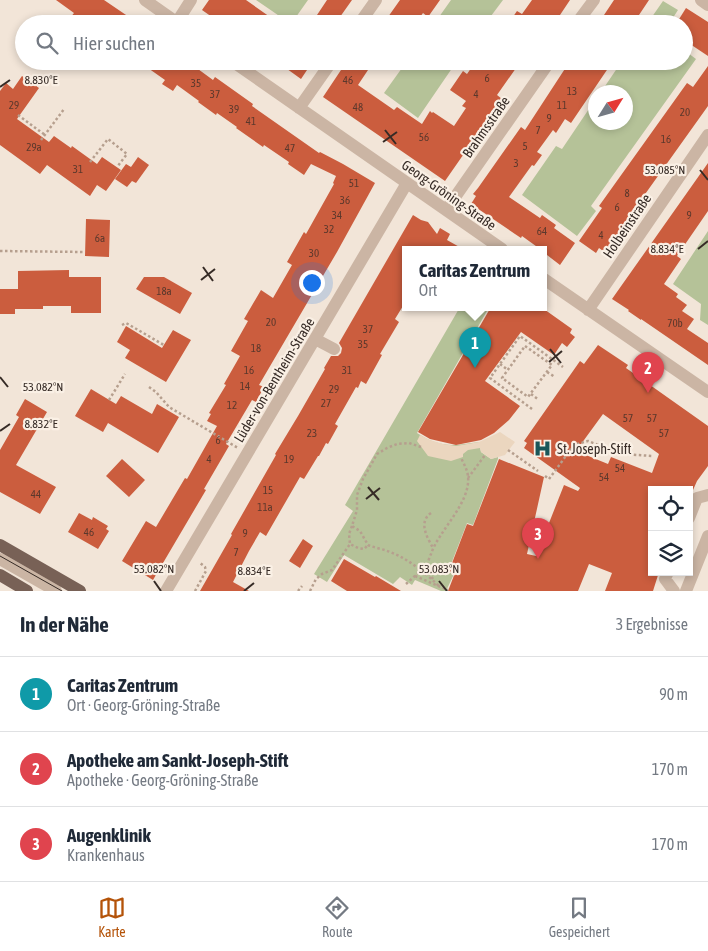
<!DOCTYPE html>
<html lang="de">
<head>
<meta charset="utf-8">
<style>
  body { margin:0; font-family:"Asap Condensed",sans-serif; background:#f6f6f7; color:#1f2937 }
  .controls { position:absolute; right:15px; bottom:15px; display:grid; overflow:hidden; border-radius:0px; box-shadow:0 2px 8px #0003 }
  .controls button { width:45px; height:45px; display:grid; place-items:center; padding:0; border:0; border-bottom:1px solid #e0e1e3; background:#fff; color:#1f2937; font:25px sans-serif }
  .compass { position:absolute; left:588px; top:85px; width:45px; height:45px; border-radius:50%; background:#fff; box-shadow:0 2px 8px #0003; rotate:53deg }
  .you { position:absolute; left:311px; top:282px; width:18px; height:18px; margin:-12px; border:4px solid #fff; border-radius:50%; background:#1a73e8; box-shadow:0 0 0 8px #1a73e833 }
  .badge { display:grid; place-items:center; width:32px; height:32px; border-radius:50%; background:#b45309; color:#fff; font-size:16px; font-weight:700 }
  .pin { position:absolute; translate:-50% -41px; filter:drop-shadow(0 1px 2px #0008) }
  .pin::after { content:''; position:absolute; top:26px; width:18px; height:15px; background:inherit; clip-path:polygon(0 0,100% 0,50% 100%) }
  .popup { position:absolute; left:402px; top:246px; width:145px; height:65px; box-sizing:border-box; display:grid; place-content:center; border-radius:0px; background:#fff; filter:drop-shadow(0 1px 4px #0005); font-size:16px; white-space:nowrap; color:#747a83 }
  .popup b { font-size:19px; color:#1f2937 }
  .popup::after { content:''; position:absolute; left:50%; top:100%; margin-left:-10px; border:10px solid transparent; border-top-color:#fff }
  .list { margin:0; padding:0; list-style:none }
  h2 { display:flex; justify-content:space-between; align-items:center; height:65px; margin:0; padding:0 20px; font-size:21px }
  h2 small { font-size:16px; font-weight:400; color:#747a83 }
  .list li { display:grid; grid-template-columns:32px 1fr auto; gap:15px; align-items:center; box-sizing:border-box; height:75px; padding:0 20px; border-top:1px solid #e0e1e3 }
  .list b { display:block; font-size:19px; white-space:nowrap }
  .list p { margin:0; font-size:16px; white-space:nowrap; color:#747a83 }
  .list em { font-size:16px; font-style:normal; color:#747a83 }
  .icon { flex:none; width:28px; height:28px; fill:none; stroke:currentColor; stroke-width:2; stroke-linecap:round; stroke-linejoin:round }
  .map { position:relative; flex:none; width:708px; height:591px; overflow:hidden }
  .search { position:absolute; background:#fff; box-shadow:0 2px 8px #0003; left:15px; right:15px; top:15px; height:55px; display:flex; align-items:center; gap:12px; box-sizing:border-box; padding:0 18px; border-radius:28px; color:#747a83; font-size:19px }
  .sheet { height:290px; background:#fff }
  nav { display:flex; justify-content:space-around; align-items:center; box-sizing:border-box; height:70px; border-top:1px solid #e0e1e3; background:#fff; font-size:14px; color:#747a83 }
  nav a { display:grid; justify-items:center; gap:2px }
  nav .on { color:#b45309 }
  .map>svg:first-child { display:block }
  .green { fill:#b5c298 }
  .plaza { fill:#ebd6bf }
  .building { fill:#cb5d3e; fill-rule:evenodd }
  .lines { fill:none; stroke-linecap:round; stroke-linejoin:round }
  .path { stroke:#b69f8e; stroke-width:2.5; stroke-dasharray:2.5 2.5; stroke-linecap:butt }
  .minor { stroke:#cbb5a4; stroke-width:12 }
  .major { stroke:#786156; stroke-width:12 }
  .tram { stroke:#362b26; stroke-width:1 }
  .ticks { fill:none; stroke:#362b26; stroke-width:2 }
  .labels { text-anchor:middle; stroke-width:4.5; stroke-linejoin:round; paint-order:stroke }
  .number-label { font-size:11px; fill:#5b382c }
  .street-label { font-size:14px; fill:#362b26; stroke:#faf0e5 }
  .poi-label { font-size:14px; fill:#362b26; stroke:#faf0e5; text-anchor:start }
  .ticks-label { font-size:12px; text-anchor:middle; fill:#362b26; stroke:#faf0e5; stroke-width:4.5; stroke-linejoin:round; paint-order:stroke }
</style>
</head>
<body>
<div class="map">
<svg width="708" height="591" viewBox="0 0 708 591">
  <rect width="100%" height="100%" fill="#f2e5d8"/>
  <!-- green -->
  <path class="green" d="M256 0H308L291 24Z
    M451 0H503L485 24H434Z
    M663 1 678 10 669 24H647Z
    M684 50 696 59 591 206 596 211 577 236 522 195 556 146 562 149 595 100 596 122H626V92H601L622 61H684Z
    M407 61H457L418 118 384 93Z
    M708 231V325L700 320 701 304 673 284Z
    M460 307H486L485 309 487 311 417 433C440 448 453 446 479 442L481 452 491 459 498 457V459L473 525 467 523 448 572 454 574 446 591H441L415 580 412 585 400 577 393 584 344 555 327 582 314 574 353 511 345 505Z"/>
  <!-- plaza -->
  <path class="plaza" d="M500 432 515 442 505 455 491 459 481 452 480 448 468 450 463 454V457L451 461 428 456 417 441 420 435 430 440 443 444 456 446 479 442Z"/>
  <!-- building -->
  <path class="building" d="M56 0H104L129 17 124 24H78L70 18 74 13Z
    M209 0H246L280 24H222L202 10Z
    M327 0H352L335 24H311Z
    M400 0H440L428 17 423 13 415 24H383Z
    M532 0H570L554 24H508L517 11 522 14Z
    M614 0H649L633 24H598Z
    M686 8 708 22V56L684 40V24H676Z
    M138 61H187L213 80 215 77 253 104 252 106 319 153 320 152 343 164 375 183 337 252 259 385 264 387 256 402 252 400 226 444 229 446 204 489 206 490 153 580 122 561 146 521 156 527 185 478 187 479 217 426 207 421 211 414 209 413 226 385 224 384 240 356 231 351 248 321 244 319 261 290 273 298 292 265 287 262 304 232 306 234 334 184 333 183 336 176 311 164 304 175 288 164 289 162 264 145 263 147 236 128 237 127 217 113 216 115 198 102 199 101 177 85 173 91 162 84 165 80Z
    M276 61H313L301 79Z
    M347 61H374L358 85 394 110 397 107 422 124 430 111 432 113 433 112 454 126 466 108 462 106 466 101 450 90 463 71 467 74 476 61H521L497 95 502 99 445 181 323 97Z
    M570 61H613L571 123 565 119 556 133 553 130 537 152 542 155 534 166 532 165 509 197 540 218 542 215 556 225 554 228 575 243 560 265 547 255V254L544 252V249H540L522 236 521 238 515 234 471 204 476 196 473 194 478 188 521 127 525 130Z
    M708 66V106L618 232 620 234 606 253 599 248 596 253 579 241 602 208 599 206 687 83 693 87Z
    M22 76 39 88 17 119 49 142 54 136 71 148 72 146 97 164 102 157 121 170 106 191 97 185 90 196 47 165 40 174 0 145V91L6 83 13 89Z
    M138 157 149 165 136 183 132 181 127 187 115 179 126 164 131 167Z
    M708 163V211L677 256 681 259 664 284 678 294 676 297 687 305 682 311 694 319 687 329 708 343V365L641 319V320L628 311 629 310 612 299Z
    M413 215 421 220 428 222 437 234 440 228 450 234 447 240 463 249H406V301L395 319 399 322 380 354 382 355 366 384 361 381 358 388 356 387 335 424 338 426 328 444 326 443 319 456H318L304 479 300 477 266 536 260 532 249 551 233 582 249 591H200L232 535 231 534 276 455 275 454 298 416 325 369 324 368 331 356H338L341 353 342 348 339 343Z
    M86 219 110 220 109 257 85 256Z
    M69 270V277H101V313H71V306H43V309H15V314H0V289H18V271Z
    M144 277H164L192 293 180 314 136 289Z
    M491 307H541L572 329 570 333 575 337 567 347 562 343 554 355 521 332 485 381 520 406 509 420 494 433 481 440 456 445 430 439 418 432Z
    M126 326 162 348 173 330 191 340 166 382 125 358 130 350 117 342Z
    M598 345 628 365 626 368 708 426V466L697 481 693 490H652V572H659L653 591H605L612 573 589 564 578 591H448L455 573 449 571 467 524 473 526 499 459 544 477 527 554 536 556 564 485 578 491 580 488 524 448 527 443 524 441 580 361 584 364ZM603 414 659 454 652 473 611 457 608 464 576 451Z
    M91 389 116 404 121 396 152 414 157 404 179 417 158 453 108 423 103 432 75 416Z
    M25 399 47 412 16 465 56 487 40 514 0 492V450L19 417 16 415Z
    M122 459 145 480 129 497 106 476Z
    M79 513 92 520 93 517 108 526 106 529 109 531 98 549 68 532Z
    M303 539 313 546 300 568 289 561Z
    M344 559 375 577 376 576 401 591H347L331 581Z"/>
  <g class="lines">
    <!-- path -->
    <path class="path" d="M18 115 45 135
      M41 140 64 109
      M90 162 108 139 127 154 117 167
      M0 251 83 252
      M122 325 126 323 164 345
      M525 346 552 365 528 397 502 378Z
      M500 364 508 370
      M547 372 555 377
      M149 387 156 392 169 407 238 448
      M531 394 539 400
      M109 400 125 374
      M532 409 490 378 520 336 563 367
      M421 447 409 443 397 444 387 448 377 454 363 479 357 495V510L352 526 360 531 368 545C375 548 383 549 390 552 409 559 425 573 439 586
      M508 450 538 471
      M545 476 549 479 574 445 588 441 622 454 652 456
      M468 478 485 455
      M431 513C418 522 427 537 433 548
      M352 526 349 534 350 544 358 548 364 549 368 545
      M415 576 448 590
      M433 579C431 576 428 572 428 569 427 564 429 558 431 554 439 530 471 503 468 476 467 469 464 464 461 458
      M406 584 427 565
      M195 591 206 571 205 567 199 562
      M298 591 302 586
      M310 591 316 579 322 574 332 570 350 544"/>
    <!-- minor -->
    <path class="minor" d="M145 0 179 24
      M701 0 708 5
      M177 22 191 0
      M359 24 376 0
      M576 24 594 0
      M232 61 502 249
      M299 108 332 61
      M446 210 550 61
      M544 279 708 392
      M588 310 708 135
      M315 339 334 349
      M689 518 697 498 708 495
      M0 559 56 591
      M668 572 665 579 674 591
      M166 591 407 183
      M686 591 708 536"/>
    <!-- major -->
    <path class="major" d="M0 545 80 591
      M0 575 27 591"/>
    <!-- tram -->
    <path class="tram" d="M0 556 62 591"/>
  </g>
  <!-- ticks -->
  <path class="ticks" d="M0 87 10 80M385 130 396 144M383 142 397 132M700 170 708 180M698 249 708 241M203 267 213 281M201 280 215 269M550 349 561 363M549 362 562 351M0 377 8 387M0 431 10 424M368 487 379 500M366 499 380 488M154 581 161 591M439 581 447 591M244 591 254 583"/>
  <!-- icons -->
  <defs>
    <symbol id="hospital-bare" viewBox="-9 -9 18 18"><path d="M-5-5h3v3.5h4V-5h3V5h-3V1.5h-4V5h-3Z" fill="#1a5659" stroke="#faf0e5" stroke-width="2.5" paint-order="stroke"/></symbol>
  </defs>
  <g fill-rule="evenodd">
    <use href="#hospital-bare" x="530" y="436" width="25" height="25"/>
  </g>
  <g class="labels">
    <!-- number labels -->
    <g class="number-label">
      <text x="487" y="82">6</text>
      <text x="348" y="84">46</text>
      <text x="196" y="87">35</text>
      <text x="572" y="95">13</text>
      <text x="215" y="98">37</text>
      <text x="476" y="98">4</text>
      <text x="14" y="109">29</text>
      <text x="562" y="109">11</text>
      <text x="358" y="111">48</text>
      <text x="234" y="113">39</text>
      <text x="685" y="116">20</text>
      <text x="549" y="122">9</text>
      <text x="251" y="125">41</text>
      <text x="538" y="134">7</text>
      <text x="424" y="141">56</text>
      <text x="666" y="143">16</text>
      <text x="525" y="150">5</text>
      <text x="34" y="151">29a</text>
      <text x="290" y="152">47</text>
      <text x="516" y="167">3</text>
      <text x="78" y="173">31</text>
      <text x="354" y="187">51</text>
      <text x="627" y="197">8</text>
      <text x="345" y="204">36</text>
      <text x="617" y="211">6</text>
      <text x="337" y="219">34</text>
      <text x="689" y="219">9</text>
      <text x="329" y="233">32</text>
      <text x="542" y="235">64</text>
      <text x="601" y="239">4</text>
      <text x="100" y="242">6a</text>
      <text x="314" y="257">30</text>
      <text x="164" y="295">18a</text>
      <text x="271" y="326">20</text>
      <text x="675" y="327">70b</text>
      <text x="368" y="333">37</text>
      <text x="363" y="348">35</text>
      <text x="256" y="352">18</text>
      <text x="249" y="374">16</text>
      <text x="347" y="374">31</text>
      <text x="245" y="390">14</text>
      <text x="334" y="393">29</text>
      <text x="326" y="407">27</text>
      <text x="232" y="409">12</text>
      <text x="628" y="422">57</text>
      <text x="652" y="422">57</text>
      <text x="312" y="437">23</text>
      <text x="664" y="437">57</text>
      <text x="218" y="444">6</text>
      <text x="209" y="463">4</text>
      <text x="289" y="463">19</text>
      <text x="620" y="472">54</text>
      <text x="604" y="481">54</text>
      <text x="268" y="494">15</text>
      <text x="36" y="498">44</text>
      <text x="265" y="511">11a</text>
      <text x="89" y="536">46</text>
      <text x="245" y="537">9</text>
      <text x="236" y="556">7</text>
    </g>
    <!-- street labels -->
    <g class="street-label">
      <text transform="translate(486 127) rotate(-55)" y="5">Brahmsstraße</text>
      <text transform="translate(449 195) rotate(35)" y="5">Georg-Gröning-Straße</text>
      <text transform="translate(627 226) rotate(-56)" y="5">Holbeinstraße</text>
      <text transform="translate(274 380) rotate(-59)" y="5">Lüder-von-Bentheim-Straße</text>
    </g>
    <!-- poi labels -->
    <g class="poi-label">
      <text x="557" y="454">St. Joseph-Stift</text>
    </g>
  </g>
  <g class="ticks-label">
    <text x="41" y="84">8.830°E</text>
    <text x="665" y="174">53.085°N</text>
    <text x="667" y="253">8.834°E</text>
    <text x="43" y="391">53.082°N</text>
    <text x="41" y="428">8.832°E</text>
    <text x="154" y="573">53.082°N</text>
    <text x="439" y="573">53.083°N</text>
    <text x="254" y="575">8.834°E</text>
  </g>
</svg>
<div class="controls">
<button><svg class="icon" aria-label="locate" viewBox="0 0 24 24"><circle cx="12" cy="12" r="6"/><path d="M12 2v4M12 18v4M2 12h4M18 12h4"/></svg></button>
<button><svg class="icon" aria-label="layers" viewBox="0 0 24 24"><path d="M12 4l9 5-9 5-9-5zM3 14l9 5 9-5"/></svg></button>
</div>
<svg class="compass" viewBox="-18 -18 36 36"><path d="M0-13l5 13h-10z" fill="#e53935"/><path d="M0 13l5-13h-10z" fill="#747a83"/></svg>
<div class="you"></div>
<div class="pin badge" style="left:475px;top:368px;background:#0f9aa8">1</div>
<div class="popup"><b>Caritas Zentrum</b>Ort</div>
<div class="pin badge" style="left:648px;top:393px;background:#e0444e">2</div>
<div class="pin badge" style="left:538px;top:559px;background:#e0444e">3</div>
<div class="search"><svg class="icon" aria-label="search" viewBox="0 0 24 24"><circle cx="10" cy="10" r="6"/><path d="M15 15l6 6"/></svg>Hier suchen</div>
</div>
<section class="sheet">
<h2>In der Nähe<small>3 Ergebnisse</small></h2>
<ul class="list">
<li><span class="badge" style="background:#0f9aa8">1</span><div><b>Caritas Zentrum</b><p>Ort · Georg-Gröning-Straße</p></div><em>90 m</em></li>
<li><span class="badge" style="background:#e0444e">2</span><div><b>Apotheke am Sankt-Joseph-Stift</b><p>Apotheke · Georg-Gröning-Straße</p></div><em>170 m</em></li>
<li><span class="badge" style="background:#e0444e">3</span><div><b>Augenklinik</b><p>Krankenhaus</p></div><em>170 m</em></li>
</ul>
</section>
<nav>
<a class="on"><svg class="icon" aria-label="map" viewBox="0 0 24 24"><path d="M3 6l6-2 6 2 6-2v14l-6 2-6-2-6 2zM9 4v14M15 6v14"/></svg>Karte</a>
<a><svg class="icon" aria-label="directions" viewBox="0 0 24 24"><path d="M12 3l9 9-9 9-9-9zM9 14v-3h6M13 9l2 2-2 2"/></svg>Route</a>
<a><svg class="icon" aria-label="saved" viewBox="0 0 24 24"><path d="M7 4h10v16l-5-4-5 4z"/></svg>Gespeichert</a>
</nav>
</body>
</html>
